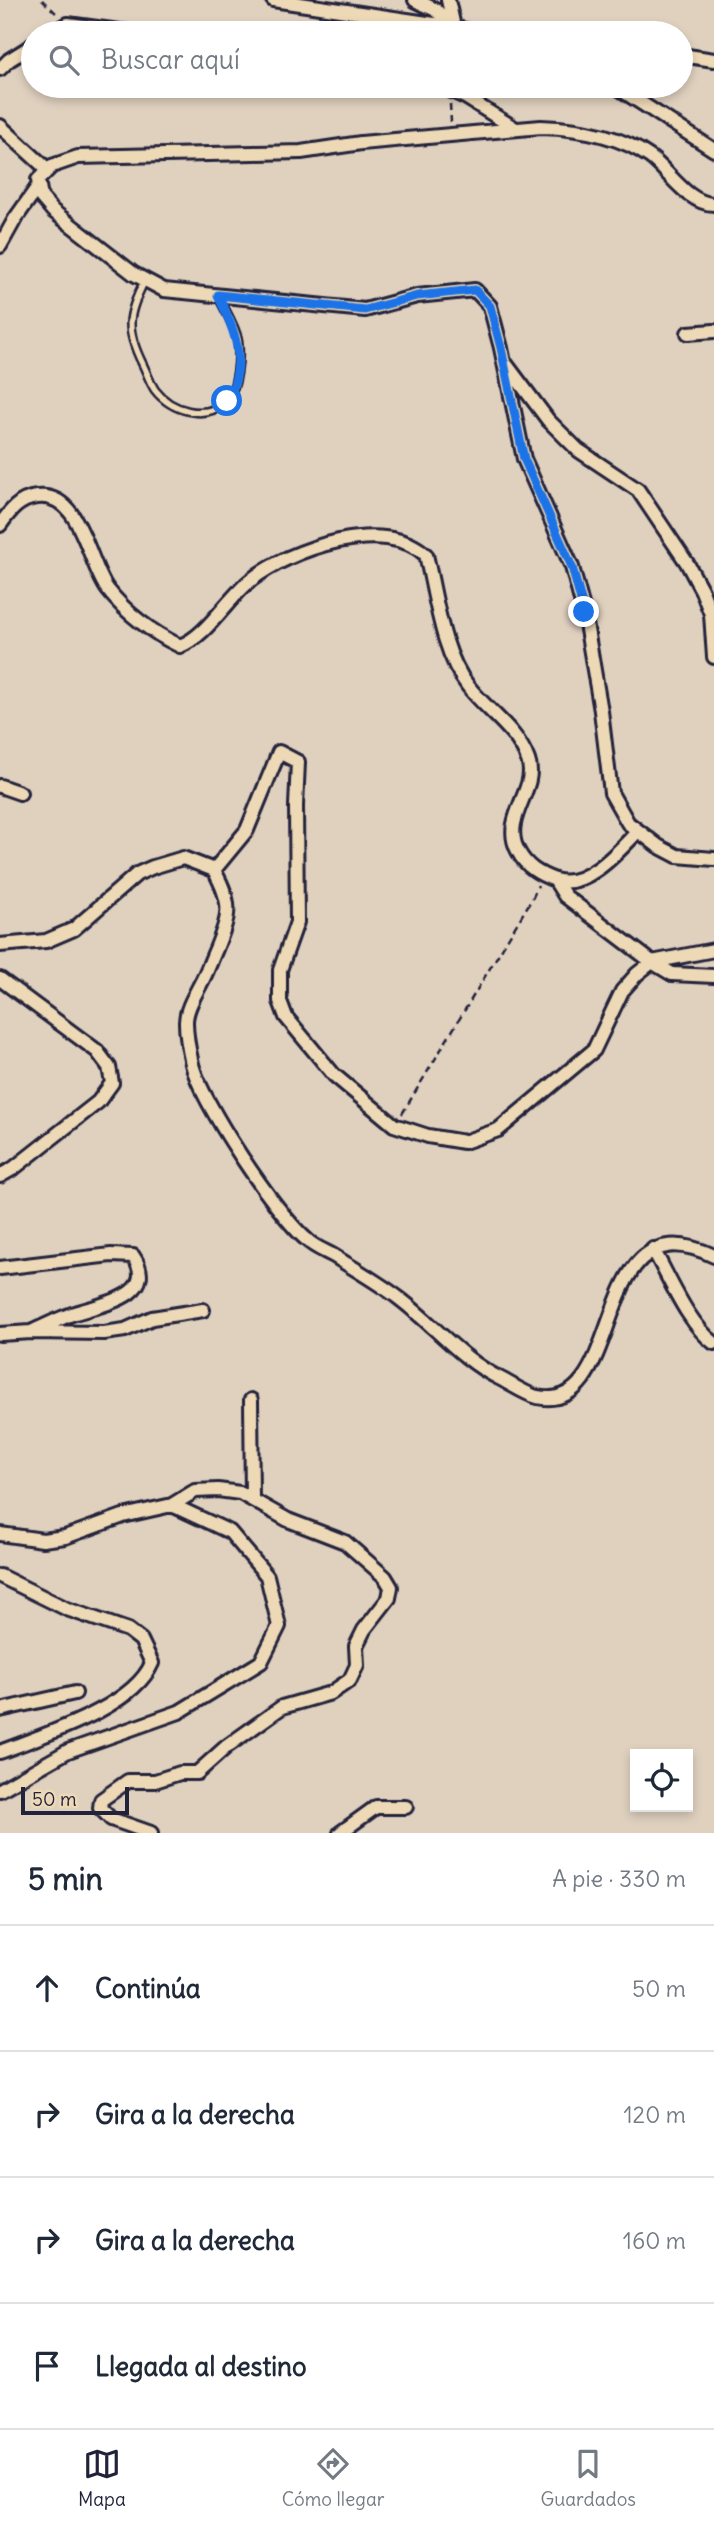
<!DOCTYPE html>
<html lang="es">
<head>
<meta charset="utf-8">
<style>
  body { margin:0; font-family:Delius,sans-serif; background:#f2f2f3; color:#1f2937 }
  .controls { position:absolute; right:21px; bottom:21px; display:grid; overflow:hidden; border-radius:0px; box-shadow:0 4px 10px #0003 }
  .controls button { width:63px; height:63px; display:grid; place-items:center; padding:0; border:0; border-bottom:2px solid #e0e1e3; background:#fff; color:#1f2937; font:35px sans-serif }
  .scale { position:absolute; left:21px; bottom:18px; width:108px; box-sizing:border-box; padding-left:7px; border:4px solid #22223b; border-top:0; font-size:19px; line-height:24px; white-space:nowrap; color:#22223b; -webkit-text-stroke:5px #eed9b7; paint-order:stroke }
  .stop { position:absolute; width:21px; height:21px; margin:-16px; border:5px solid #1a73e8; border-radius:50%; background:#fff }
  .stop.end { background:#1a73e8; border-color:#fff; box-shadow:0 2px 7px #0008 }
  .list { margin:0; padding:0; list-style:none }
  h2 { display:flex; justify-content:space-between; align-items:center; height:91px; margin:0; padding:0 28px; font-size:30px }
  h2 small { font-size:23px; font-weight:400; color:#747a83 }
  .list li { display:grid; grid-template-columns:46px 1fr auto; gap:21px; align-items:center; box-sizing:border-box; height:126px; padding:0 28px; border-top:2px solid #e0e1e3 }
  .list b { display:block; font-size:26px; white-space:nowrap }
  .list em { font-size:23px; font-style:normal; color:#747a83 }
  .icon { flex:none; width:38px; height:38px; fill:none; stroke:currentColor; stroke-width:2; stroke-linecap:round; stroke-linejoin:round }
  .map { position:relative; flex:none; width:714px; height:1833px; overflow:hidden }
  .search { position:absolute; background:#fff; box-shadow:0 4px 10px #0003; left:21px; right:21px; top:21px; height:77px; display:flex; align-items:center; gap:18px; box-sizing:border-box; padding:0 24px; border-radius:38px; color:#747a83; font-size:26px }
  .sheet { height:595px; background:#fff }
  nav { display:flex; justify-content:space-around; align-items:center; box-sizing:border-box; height:98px; border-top:2px solid #e0e1e3; background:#fff; font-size:19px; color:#747a83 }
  nav a { display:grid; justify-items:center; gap:4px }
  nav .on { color:#22223b }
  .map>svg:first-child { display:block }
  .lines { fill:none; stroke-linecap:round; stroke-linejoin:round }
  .service-casing { stroke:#22223b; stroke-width:11 }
  .minor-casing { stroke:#22223b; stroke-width:18 }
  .path { stroke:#22223b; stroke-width:2.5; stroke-dasharray:7 5; stroke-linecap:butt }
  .service { stroke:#eed9b7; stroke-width:6 }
  .minor { stroke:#eed9b7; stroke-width:12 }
  .route { stroke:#1a73e8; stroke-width:9 }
</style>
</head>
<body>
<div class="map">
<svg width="714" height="1833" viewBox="0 0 714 1833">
  <rect width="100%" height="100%" fill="#e0d1bf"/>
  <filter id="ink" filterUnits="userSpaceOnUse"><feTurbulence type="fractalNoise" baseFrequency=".0143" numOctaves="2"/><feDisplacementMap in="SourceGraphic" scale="14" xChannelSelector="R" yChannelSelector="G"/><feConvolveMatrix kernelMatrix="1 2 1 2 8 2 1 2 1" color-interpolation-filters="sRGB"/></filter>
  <g filter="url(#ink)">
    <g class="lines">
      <defs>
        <path id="service" d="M145 280C127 315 125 329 143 365 147 373 150 383 155 390 170 410 205 422 226 401 238 390 240 355 238 340 235 325 224 309 218 295"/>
        <path id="minor" d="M273 0 454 27 475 33
          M415 0 436 10 454 27
          M448 0 454 27
          M53 33 68 24 134 33
          M681 55 714 60
          M0 69 9 60 33 45
          M441 86 465 97 516 129
          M615 86 714 150
          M0 126 48 170
          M714 204C688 204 669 171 650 157 619 135 577 128 541 127L361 143 301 152 78 157 52 166 38 180 41 197 53 211 134 274 164 290 365 310 417 296 475 290 490 306 501 348 524 459 572 567 584 612 601 711 611 793 628 823 658 846 677 856 714 859
          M0 246 15 219 39 185
          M688 333 714 331
          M506 364 548 420 578 450 638 490 687 563 702 591 711 614 714 657
          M0 525C10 511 19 499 37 497 81 491 88 564 108 590 127 614 153 633 180 646 207 636 227 599 251 580 290 549 385 516 426 555 436 596 442 653 468 686 487 711 517 729 528 760 539 789 500 818 518 851 526 867 539 874 555 880 585 890 619 851 637 832
          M0 786 20 793
          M214 870 247 830 279 752 298 762 296 806 297 922 280 970V1001L286 1017 334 1075 394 1125 428 1136 464 1142 498 1130 594 1050 622 991 637 974 652 962 714 950
          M555 880 565 896 652 962 672 974 714 976
          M0 945 46 941 74 929 137 874 153 867 183 858 214 870C233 905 230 914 216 949 211 960 207 972 201 983 195 995 186 1009 186 1022 186 1035 189 1051 192 1064 201 1102 276 1214 307 1240 314 1247 325 1251 334 1256 356 1270 379 1283 400 1299 433 1324 462 1360 499 1378 511 1384 525 1394 537 1397 630 1416 587 1195 714 1256
          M0 979 97 1051 109 1067 112 1083 98 1102 14 1168 0 1176
          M653 1249C669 1277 688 1324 714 1343
          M0 1268 111 1255 133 1256C161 1297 97 1305 72 1314 58 1319 45 1326 31 1332
          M0 1334 31 1332 104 1333 125 1330 152 1318 203 1310
          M251 1400 252 1499
          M0 1534 43 1540 65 1537 123 1516 172 1505 195 1491 218 1490 240 1493 288 1520 345 1542 385 1577 391 1587 389 1598 364 1630 356 1646 357 1665 350 1680 331 1693 282 1707 226 1747 197 1773H180L155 1781H128L101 1800 100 1808 111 1819 151 1833
          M0 1576 67 1609 128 1630 141 1640 152 1663C133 1708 43 1735 0 1752
          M0 1710 75 1693
          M0 1790 68 1751 179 1712 261 1662 279 1626 267 1576 230 1532 172 1505
          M340 1833 376 1807H406"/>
      </defs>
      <!-- service casing -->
      <use href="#service" class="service-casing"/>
      <!-- minor casing -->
      <use href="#minor" class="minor-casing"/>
      <!-- path -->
      <path class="path" d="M42 0 57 14
        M450 104 451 122
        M402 1114 533 897 538 885"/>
      <!-- service -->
      <use href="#service" class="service"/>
      <!-- minor -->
      <use href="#minor" class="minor"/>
    </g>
  </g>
  <g class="lines" filter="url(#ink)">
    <!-- route -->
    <path class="route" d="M227 401C248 362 236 333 218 295L365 310 417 296 475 290 490 306 501 348 524 459 572 567 584 612"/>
  </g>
</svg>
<div class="controls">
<button><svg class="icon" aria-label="locate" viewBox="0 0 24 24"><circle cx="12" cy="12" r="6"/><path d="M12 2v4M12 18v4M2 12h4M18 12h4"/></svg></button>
</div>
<div class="scale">50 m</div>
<div class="stop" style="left:227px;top:401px"></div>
<div class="stop end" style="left:584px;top:612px"></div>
<div class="search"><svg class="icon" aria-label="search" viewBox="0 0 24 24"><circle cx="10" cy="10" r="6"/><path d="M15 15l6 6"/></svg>Buscar aquí</div>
</div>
<section class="sheet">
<h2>5 min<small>A pie · 330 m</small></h2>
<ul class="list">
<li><svg class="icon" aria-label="ahead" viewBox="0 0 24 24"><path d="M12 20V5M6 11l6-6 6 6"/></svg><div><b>Continúa</b></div><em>50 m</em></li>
<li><svg class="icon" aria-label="right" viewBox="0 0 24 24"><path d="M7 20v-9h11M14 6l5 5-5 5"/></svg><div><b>Gira a la derecha</b></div><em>120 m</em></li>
<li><svg class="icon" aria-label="right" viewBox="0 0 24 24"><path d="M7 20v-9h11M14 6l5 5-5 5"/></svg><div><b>Gira a la derecha</b></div><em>160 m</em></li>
<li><svg class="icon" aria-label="arrive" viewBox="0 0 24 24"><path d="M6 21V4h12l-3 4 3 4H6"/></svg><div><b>Llegada al destino</b></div></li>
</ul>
</section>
<nav>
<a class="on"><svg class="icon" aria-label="map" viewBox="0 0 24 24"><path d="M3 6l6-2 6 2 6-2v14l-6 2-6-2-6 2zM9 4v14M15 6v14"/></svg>Mapa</a>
<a><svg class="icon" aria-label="directions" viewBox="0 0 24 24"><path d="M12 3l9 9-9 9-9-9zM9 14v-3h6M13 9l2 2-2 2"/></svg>Cómo llegar</a>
<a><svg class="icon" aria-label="saved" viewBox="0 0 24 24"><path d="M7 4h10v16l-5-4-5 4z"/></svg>Guardados</a>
</nav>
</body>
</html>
